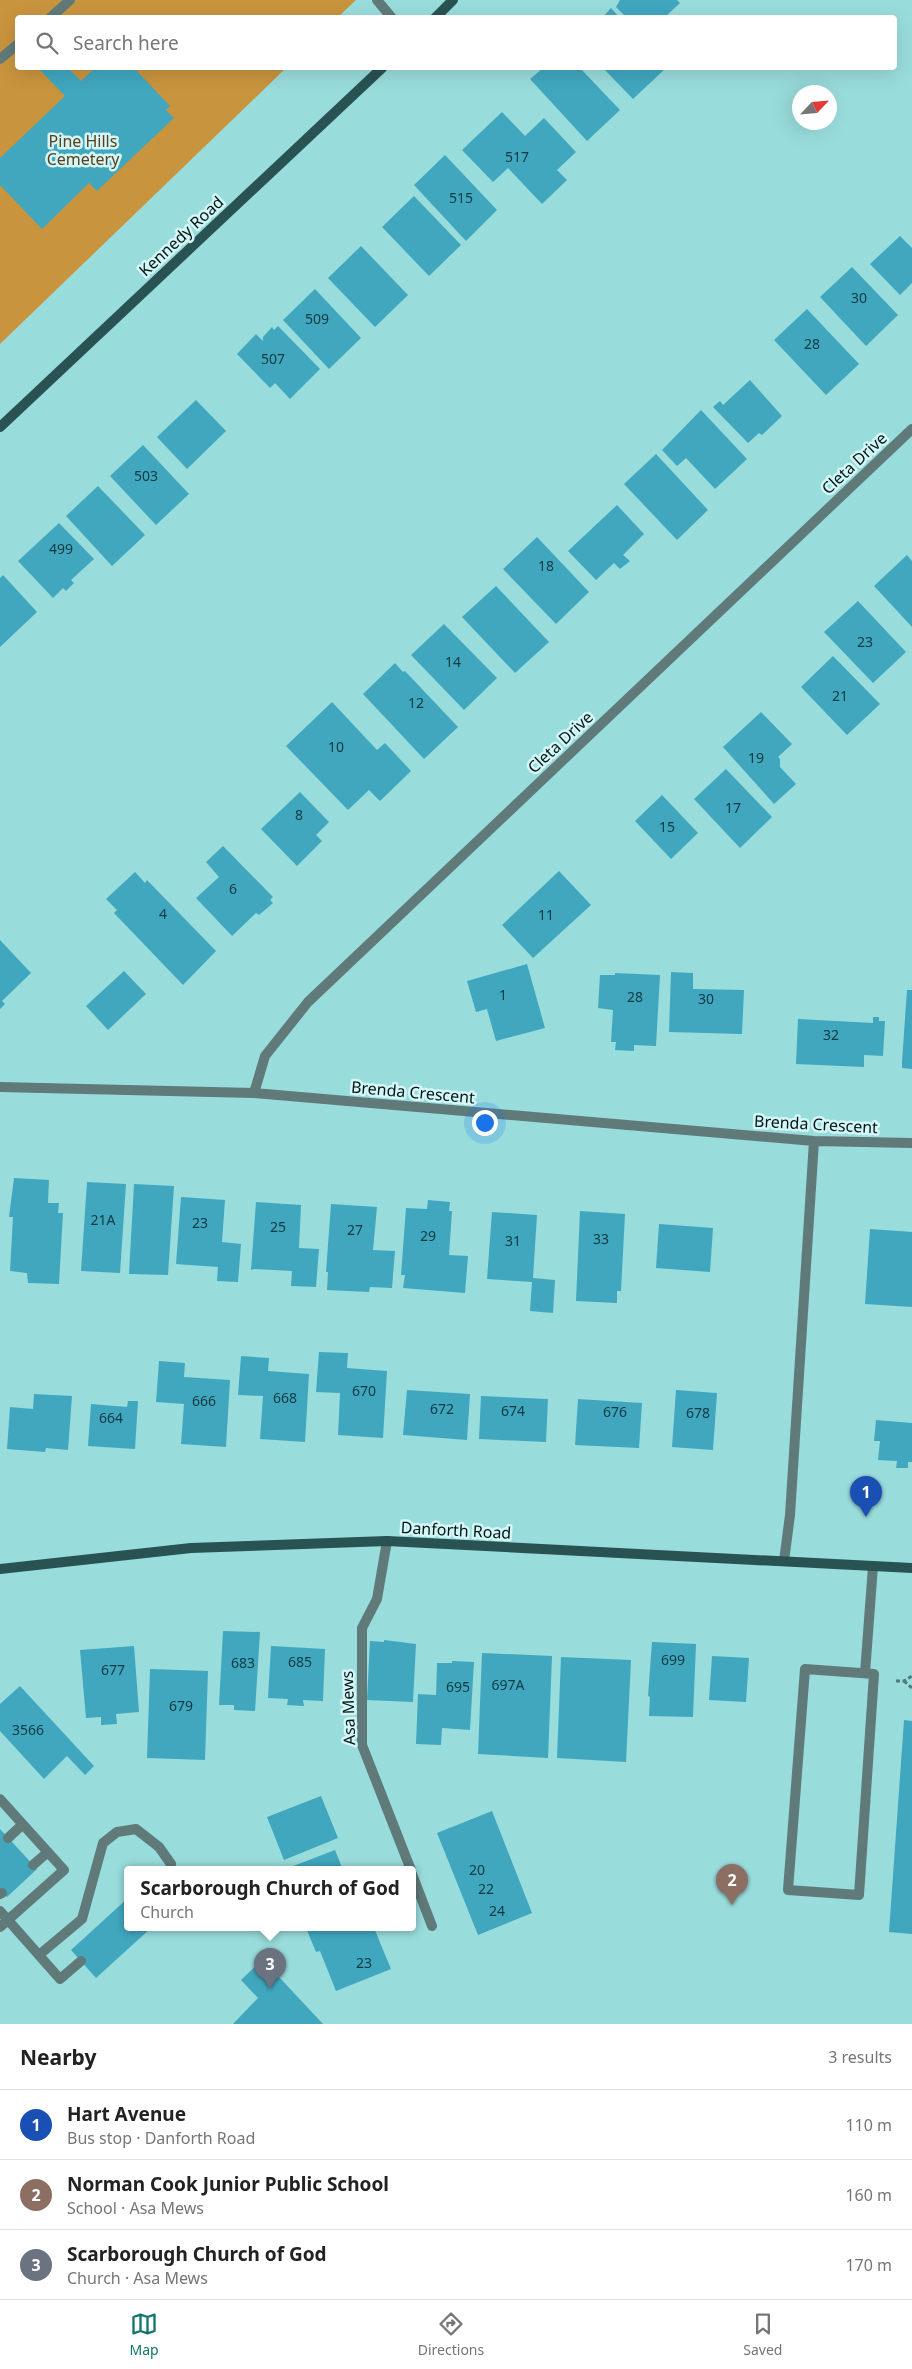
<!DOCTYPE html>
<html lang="en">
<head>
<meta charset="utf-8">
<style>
  body { margin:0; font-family:"Noto Sans",sans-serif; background:#f6f6f6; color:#222 }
  .compass { position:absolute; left:792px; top:85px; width:45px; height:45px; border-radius:50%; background:#fff; box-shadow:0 5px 20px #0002; rotate:64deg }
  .you { position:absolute; left:484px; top:1122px; width:18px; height:18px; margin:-12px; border:4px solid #fff; border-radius:50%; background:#1a73e8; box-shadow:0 0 0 8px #1a73e833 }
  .badge { display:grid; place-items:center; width:32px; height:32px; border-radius:50%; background:#0f766e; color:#fff; font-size:16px; font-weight:700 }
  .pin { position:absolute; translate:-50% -41px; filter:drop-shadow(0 1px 2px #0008) }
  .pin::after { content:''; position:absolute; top:26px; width:18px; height:15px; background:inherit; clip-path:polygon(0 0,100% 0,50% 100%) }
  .popup { position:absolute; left:124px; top:1866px; width:292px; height:65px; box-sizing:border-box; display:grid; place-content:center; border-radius:5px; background:#fff; filter:drop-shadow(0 1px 4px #0005); font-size:16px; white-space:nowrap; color:#767676 }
  .popup b { font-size:19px; color:#222 }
  .popup::after { content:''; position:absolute; left:50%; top:100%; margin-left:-10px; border:10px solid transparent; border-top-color:#fff }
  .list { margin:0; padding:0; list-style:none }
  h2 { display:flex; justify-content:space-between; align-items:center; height:65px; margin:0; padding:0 20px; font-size:21px }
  h2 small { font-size:16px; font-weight:400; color:#767676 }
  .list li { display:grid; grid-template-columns:32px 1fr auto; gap:15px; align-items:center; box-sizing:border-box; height:70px; padding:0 20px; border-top:1px solid #e0e0e0 }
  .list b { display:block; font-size:19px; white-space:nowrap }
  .list p { margin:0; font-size:16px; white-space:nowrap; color:#767676 }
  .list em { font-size:16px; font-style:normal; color:#767676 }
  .icon { flex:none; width:28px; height:28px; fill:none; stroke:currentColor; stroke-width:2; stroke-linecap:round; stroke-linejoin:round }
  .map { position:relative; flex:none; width:912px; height:2024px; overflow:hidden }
  .search { position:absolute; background:#fff; box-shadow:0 5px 20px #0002; left:15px; right:15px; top:15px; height:55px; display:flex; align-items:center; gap:12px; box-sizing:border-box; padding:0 18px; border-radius:5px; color:#767676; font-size:19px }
  .sheet { height:275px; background:#fff }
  nav { display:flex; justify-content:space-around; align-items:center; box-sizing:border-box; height:70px; border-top:1px solid #e0e0e0; background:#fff; font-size:14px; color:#767676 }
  nav a { display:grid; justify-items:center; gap:2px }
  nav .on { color:#0f766e }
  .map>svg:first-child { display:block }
  .green { fill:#c9943e }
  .building { fill:#40a7bf }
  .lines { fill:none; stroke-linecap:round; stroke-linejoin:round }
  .path { stroke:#4e7b7b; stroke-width:3; stroke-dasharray:4 2.5; stroke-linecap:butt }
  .service { stroke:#607a7a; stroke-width:10 }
  .minor { stroke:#607a7a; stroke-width:10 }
  .secondary { stroke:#295253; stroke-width:10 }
  .labels { text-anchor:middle; stroke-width:5; stroke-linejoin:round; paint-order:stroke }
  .number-label { font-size:14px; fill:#103a40 }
  .park-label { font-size:16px; fill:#58401b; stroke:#d5f6f6 }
  .street-label { font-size:16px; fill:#001616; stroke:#d5f6f6 }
</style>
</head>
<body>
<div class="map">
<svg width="912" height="2024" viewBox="0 0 912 2024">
  <rect width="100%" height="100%" fill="#99dcdc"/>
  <!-- green -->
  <path class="green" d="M0 0H356L338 17 18 18V68H286L0 344Z"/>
  <!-- building -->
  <path class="building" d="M620 0H677L680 3 664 18H627L616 7Z
    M611 8 620 18H602Z
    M43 68H68L81 81 95 68H134L170 106 166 110 174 118 97 191 89 183 42 229 0 185V158L65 96 40 70Z
    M543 68 546 70 549 68H580L620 110 587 141 530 79Z
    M603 68H666L633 99Z
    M502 112 525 136 544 118 576 152 557 170 567 180 542 204 508 168 493 182 462 150Z
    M445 155 497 210 466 241 414 185Z
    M414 196 461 245 429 276 382 227Z
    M900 236 912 248V283L900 295 870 264Z
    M361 246 408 295 375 327 328 278Z
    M852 267 898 315 866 346 820 297Z
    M315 289 361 338 329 369 283 320Z
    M807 309 859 364 826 395 774 340Z
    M278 326 320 369 290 399 275 383 270 388 237 354 256 334 263 341V337L272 327 274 330Z
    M750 380 782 416 762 435 759 433 748 443 713 407 720 401 723 405Z
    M196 400 226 431 187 469 157 437Z
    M701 410 747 459 715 489 686 458 677 466 662 450Z
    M143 445 189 494 156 525 110 476Z
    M656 454 708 510 677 540 624 484Z
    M98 486 145 535 112 566 66 516Z
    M617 505 644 534 623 555 630 561 620 569 614 563 596 580 568 551Z
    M59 523 94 559 71 580 74 583 66 591 63 588 53 598 18 561Z
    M537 537 589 592 556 624 503 569Z
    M907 555 912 561V627L874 586Z
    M3 575 37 612 0 647V578Z
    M496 586 549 642 515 673 462 617Z
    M858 601 906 652 873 683 824 632Z
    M444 624 497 678 464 710 411 655Z
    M833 656 880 704 847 735 801 687Z
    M395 663 403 672 405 671 458 727 424 759 363 694Z
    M332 702 377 750 385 743 411 771 380 801 369 790 348 810 286 746Z
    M761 712 792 744 778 757 780 759V767L796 784 774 804 723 747Z
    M726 769 772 817 740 848 694 799Z
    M300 792 329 822 316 835 322 841 297 866 261 829Z
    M662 795 698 833 671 859 635 821Z
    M223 846 273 897 270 900 273 903 259 915 256 913 232 936 196 898 219 877 206 862Z
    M559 871 591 905 533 958 502 925Z
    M135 872 145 883 147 880 216 951 183 985 114 913 117 910 106 899Z
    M0 940 31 973 2 1001 5 1004 0 1009Z
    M527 964 545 1028 496 1041 487 1009 476 1012 467 981Z
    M124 971 146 994 108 1030 86 1006Z
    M671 972 693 973V989L744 990 742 1034 669 1032Z
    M615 973 660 975 656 1046 634 1045V1051L615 1050 616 1042H611L613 1010 598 1008 600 975H615Z
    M907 990H912V1069L902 1068V1062Z
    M873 1017H879V1021H885L883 1056 864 1055V1067L796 1064 798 1019 873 1023Z
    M14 1178 49 1180 48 1203H59L58 1213H63L59 1284 28 1283 27 1273 10 1271 13 1217H9Z
    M87 1182 126 1184 120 1273 81 1271Z
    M134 1184 174 1186 168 1275 129 1274Z
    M181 1197 225 1200 222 1242 241 1244 238 1282 217 1281 218 1267 176 1264Z
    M428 1200 450 1202 449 1211H452L449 1255 468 1256 465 1293 403 1288 405 1275H401L406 1208 427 1209Z
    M256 1202 301 1205 299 1248 319 1249 316 1287 291 1286 292 1271 254 1269 251 1270Z
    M331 1204 377 1207 373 1250 395 1251 392 1288 370 1287 369 1292 327 1290 328 1272H326Z
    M580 1211 625 1214 621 1291H617V1303L576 1301Z
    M492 1212 537 1215 533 1278 555 1280 553 1313 530 1311 532 1282 487 1279Z
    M659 1224 713 1228 710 1272 656 1268Z
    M870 1229 912 1232V1307L865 1304Z
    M319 1352 348 1353 347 1368 387 1371 383 1438 338 1435 340 1393 316 1392Z
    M241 1356 269 1358 268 1371 309 1374 305 1442 260 1439 263 1396 238 1395Z
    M159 1361 185 1363 184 1377 230 1380 226 1447 181 1444 184 1404 156 1402Z
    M407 1390 470 1394 467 1440 403 1435Z
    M676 1390 717 1393 713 1450 672 1447Z
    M34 1394 72 1396 68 1450 46 1448 45 1452 7 1449 10 1407 33 1409Z
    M481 1396 548 1399 546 1442 479 1439Z
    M578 1399 642 1403 639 1448 575 1445Z
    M128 1401H138L135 1449 88 1446 91 1404 127 1407Z
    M876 1420 912 1423V1462H908V1468H896L897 1461 878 1460 880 1441H874Z
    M223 1631 260 1632 255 1711 234 1710V1705H219Z
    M384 1640 416 1644 413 1702 367 1700 370 1641 384 1642Z
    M652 1642 696 1644 693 1717 649 1716 650 1697 648 1696Z
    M134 1646 139 1712 116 1714 117 1724 101 1725V1717L86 1718 80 1650Z
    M271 1646 325 1649 323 1701 303 1700 304 1706 287 1705 288 1699 268 1698Z
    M482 1653 552 1656 548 1758 478 1754Z
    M712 1656 749 1658 746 1702 709 1700Z
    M561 1657 631 1660 626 1762 557 1758Z
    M452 1661 474 1662 470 1730 442 1728 441 1745 416 1744 418 1694 436 1695 437 1663H452Z
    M150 1669 208 1671 205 1760 147 1758Z
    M20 1686 94 1766 85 1775 67 1756 44 1779 0 1731V1704Z
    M904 1720 912 1721V1934L889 1932Z
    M321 1796 338 1838 284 1860 267 1817Z
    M492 1811 532 1913 478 1935 437 1833Z
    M0 1829 37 1869 7 1897 0 1891Z
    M335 1850 343 1870H283Z
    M128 1898V1928H151L96 1978 71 1950Z
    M306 1928H374L391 1969 336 1991 320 1951 316 1952Z
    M263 1959 279 1977 323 2024H233L258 1998 241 1980Z"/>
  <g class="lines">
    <!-- path -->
    <path class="path" d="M896 1681H904L912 1676
      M904 1681 912 1688"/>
    <!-- service -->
    <path class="service" d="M377 0 392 18
      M50 18 70 0
      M0 59 18 44
      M805 1669 874 1674 859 1895 788 1890Z
      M865 1673 873 1566
      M0 1799 64 1870 0 1927
      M8 1838 22 1825
      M33 1865 48 1852
      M0 1894 2 1893
      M0 1911 60 1979 81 1961
      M39 1955 82 1919 103 1843 117 1832 136 1829 159 1847 171 1864 170 1870"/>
    <!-- minor -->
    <path class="minor" d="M0 1087 254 1093 814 1141 912 1143
      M254 1093 265 1056 308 1002 912 429
      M387 1541 377 1599 362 1628V1745L411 1870
      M784 1561 790 1515 814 1141
      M412 1874 432 1926"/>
    <!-- secondary -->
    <path class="secondary" d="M435 18 453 0
      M0 427 382 68
      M0 1569 191 1548 387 1541 912 1568"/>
  </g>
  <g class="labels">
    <!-- number labels -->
    <g class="number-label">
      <text x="517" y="162">517</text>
      <text x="461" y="203">515</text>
      <text x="859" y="303">30</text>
      <text x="317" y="324">509</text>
      <text x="812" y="349">28</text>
      <text x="273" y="364">507</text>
      <text x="146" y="481">503</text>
      <text x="61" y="554">499</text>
      <text x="546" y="571">18</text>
      <text x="865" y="647">23</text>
      <text x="453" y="667">14</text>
      <text x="840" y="701">21</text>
      <text x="416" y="708">12</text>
      <text x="336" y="752">10</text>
      <text x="756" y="763">19</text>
      <text x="733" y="813">17</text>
      <text x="299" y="820">8</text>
      <text x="667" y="832">15</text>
      <text x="233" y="894">6</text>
      <text x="163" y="919">4</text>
      <text x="546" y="920">11</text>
      <text x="503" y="1000">1</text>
      <text x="635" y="1002">28</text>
      <text x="706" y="1004">30</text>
      <text x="831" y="1040">32</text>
      <text x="103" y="1225">21A</text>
      <text x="200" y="1228">23</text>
      <text x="278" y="1232">25</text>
      <text x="355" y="1235">27</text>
      <text x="428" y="1241">29</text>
      <text x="601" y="1244">33</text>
      <text x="513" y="1246">31</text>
      <text x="364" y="1396">670</text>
      <text x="285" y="1403">668</text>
      <text x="204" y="1406">666</text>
      <text x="442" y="1414">672</text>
      <text x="513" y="1416">674</text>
      <text x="615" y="1417">676</text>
      <text x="698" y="1418">678</text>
      <text x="111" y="1423">664</text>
      <text x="673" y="1665">699</text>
      <text x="300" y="1667">685</text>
      <text x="243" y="1668">683</text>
      <text x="113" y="1675">677</text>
      <text x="508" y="1690">697A</text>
      <text x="458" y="1692">695</text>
      <text x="181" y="1711">679</text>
      <text x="28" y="1735">3566</text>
      <text x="477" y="1875">20</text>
      <text x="486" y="1894">22</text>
      <text x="497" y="1916">24</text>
      <text x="364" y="1968">23</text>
    </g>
    <!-- park labels -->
    <g class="park-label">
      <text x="83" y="147">Pine Hills<tspan x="83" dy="18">Cemetery</tspan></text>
    </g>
    <!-- street labels -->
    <g class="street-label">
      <text transform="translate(181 236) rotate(-43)" y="6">Kennedy Road</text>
      <text transform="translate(854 463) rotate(-43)" y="6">Cleta Drive</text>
      <text transform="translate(560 742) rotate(-43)" y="6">Cleta Drive</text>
      <text transform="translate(413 1092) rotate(5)" y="6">Brenda Crescent</text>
      <text transform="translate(816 1124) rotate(3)" y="6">Brenda Crescent</text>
      <text transform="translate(456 1530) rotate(3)" y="6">Danforth Road</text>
      <text transform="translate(348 1708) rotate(-92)" y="6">Asa Mews</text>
    </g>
  </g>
</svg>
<svg class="compass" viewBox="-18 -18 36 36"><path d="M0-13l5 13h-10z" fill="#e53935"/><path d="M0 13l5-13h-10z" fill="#767676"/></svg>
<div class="you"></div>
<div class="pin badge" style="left:866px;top:1517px;background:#1a4fb4">1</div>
<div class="pin badge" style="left:732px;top:1905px;background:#8d6e63">2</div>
<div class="pin badge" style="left:270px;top:1989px;background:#6b7280">3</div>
<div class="popup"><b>Scarborough Church of God</b>Church</div>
<div class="search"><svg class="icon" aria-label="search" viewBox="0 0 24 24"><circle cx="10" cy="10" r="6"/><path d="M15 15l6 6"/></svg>Search here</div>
</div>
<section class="sheet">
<h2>Nearby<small>3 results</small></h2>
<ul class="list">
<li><span class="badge" style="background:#1a4fb4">1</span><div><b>Hart Avenue</b><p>Bus stop · Danforth Road</p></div><em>110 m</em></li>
<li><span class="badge" style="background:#8d6e63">2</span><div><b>Norman Cook Junior Public School</b><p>School · Asa Mews</p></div><em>160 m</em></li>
<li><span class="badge" style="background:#6b7280">3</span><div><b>Scarborough Church of God</b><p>Church · Asa Mews</p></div><em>170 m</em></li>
</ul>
</section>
<nav>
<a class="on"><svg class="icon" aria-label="map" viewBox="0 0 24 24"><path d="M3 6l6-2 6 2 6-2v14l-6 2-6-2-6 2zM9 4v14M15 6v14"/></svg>Map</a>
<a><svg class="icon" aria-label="directions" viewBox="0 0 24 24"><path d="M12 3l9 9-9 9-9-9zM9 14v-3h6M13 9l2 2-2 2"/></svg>Directions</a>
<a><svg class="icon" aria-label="saved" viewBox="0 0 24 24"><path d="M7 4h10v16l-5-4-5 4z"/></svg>Saved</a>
</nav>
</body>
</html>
